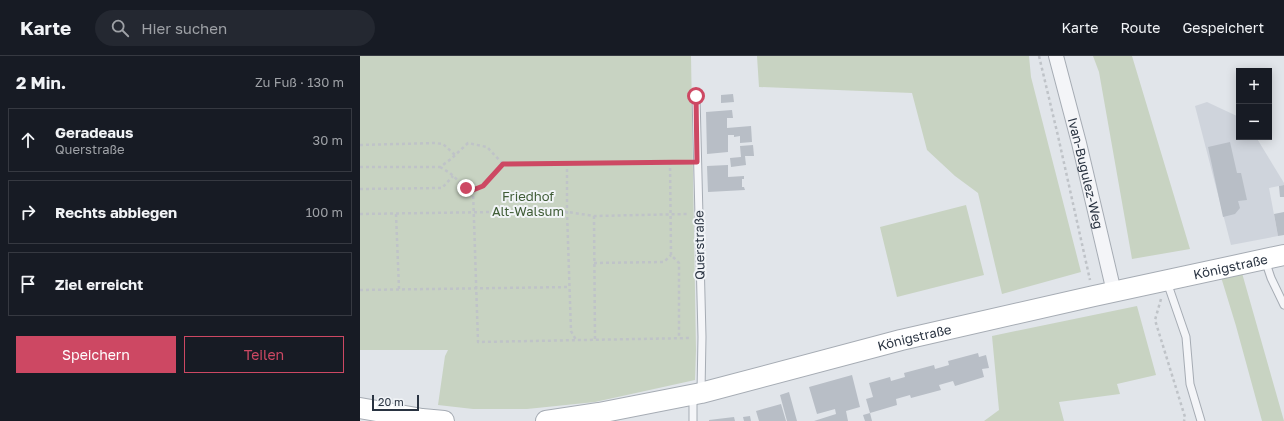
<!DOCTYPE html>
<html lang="de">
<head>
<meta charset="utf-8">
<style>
  body { margin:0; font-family:"Golos Text",sans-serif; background:#242831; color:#f1f3f6 }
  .controls { position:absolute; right:12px; top:12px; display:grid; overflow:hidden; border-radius:0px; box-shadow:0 2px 10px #0003 }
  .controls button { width:36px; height:36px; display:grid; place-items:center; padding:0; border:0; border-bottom:1px solid #363941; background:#171b24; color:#f1f3f6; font:20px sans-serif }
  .scale { position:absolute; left:12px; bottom:10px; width:47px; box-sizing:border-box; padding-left:4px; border:2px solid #293341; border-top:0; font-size:11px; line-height:14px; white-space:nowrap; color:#293341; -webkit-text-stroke:3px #f1f4f7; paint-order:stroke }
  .stop { position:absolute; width:12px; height:12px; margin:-9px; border:3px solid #cd4863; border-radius:50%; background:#fff }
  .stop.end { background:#cd4863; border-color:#fff; box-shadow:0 1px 4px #0008 }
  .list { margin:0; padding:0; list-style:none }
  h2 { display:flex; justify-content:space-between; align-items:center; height:52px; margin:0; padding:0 16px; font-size:17px }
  h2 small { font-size:13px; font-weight:400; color:#9ea1a6 }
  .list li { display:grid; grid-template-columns:26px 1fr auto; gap:12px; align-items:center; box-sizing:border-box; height:64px; margin:0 8px 8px; padding:0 8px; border:1px solid #363941; border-radius:0px }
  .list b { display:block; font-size:15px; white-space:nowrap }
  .list p { margin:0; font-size:13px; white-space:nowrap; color:#9ea1a6 }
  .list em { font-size:13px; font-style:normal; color:#9ea1a6 }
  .actions { display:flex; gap:8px; padding:12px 16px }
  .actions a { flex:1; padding:9px 0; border:1px solid #cd4863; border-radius:0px; text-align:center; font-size:14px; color:#cd4863 }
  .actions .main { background:#cd4863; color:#fff }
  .icon { flex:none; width:22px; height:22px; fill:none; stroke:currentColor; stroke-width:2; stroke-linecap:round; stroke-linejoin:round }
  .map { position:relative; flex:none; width:924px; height:365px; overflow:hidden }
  header { display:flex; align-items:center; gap:24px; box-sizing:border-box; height:56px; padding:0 20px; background:#171b24; border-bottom:1px solid #363941 }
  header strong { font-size:19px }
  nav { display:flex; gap:22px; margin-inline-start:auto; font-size:14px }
  .search { width:280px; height:36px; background:#242831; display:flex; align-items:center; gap:10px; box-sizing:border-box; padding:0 14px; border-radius:22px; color:#9ea1a6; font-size:15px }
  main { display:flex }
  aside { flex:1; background:#171b24 }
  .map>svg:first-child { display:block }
  .built { fill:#cfd4dc }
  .green { fill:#c8d3c2 }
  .building { fill:#b8bec6 }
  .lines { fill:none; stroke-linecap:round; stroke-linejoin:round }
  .lane-casing { stroke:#a6acb4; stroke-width:9 }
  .street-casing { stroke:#a6acb4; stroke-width:16 }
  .secondary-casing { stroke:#a6acb4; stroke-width:22 }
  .path { stroke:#bfc3c8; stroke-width:2.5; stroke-dasharray:3 3; stroke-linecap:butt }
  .lane { stroke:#f4f5f8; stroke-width:7 }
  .street { stroke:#f4f5f8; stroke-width:14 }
  .secondary { stroke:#fff; stroke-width:20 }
  .route { stroke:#cd4863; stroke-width:5 }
  .labels { text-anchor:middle; stroke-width:4; stroke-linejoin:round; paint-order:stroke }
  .street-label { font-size:13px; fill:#293341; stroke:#f1f4f7 }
  .park-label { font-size:13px; fill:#405d37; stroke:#f1f4f7 }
</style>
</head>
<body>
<header>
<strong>Karte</strong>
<div class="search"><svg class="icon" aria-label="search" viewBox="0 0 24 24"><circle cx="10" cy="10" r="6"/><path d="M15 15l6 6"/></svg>Hier suchen</div>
<nav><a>Karte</a><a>Route</a><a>Gespeichert</a></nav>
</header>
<main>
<aside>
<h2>2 Min.<small>Zu Fuß · 130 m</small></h2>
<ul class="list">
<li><svg class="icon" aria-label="ahead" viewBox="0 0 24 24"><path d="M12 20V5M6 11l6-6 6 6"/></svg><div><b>Geradeaus</b><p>Querstraße</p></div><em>30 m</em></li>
<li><svg class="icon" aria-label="right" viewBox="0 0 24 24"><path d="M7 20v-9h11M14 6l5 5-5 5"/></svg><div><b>Rechts abbiegen</b></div><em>100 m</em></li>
<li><svg class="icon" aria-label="arrive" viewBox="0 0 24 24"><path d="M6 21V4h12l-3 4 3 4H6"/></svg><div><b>Ziel erreicht</b></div></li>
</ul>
<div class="actions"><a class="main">Speichern</a><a>Teilen</a></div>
</aside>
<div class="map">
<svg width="924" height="365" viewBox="0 0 924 365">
  <rect width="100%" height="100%" fill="#e1e5ea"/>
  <!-- built -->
  <path class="built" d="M847 46 879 61V81H896L924 127V129L909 132 918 180 871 189 835 50Z"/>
  <!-- green -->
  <path class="green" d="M0 0H331L336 294 335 324 235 346 167 353H113L78 349 85 300 88 294H0Z
    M397 0H669L671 21 721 216 642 238 618 137 595 120 567 94 552 37 399 31Z
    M733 0H772L830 193 772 203 739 16Z
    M606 149 624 219 537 241 520 171Z
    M882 217 924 365H902L876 270 861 221Z
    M777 250 796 319 757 328 760 338 699 346 704 365H624L639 354 632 280Z"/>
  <!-- building -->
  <path class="building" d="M373 38 374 46 361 47V39Z
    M372 54 373 62H367V72L391 70 392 86 380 87V80L374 81V79H368V96L347 98 346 56Z
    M870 86 877 117H881L887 144 878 145 880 152 875 158 863 161 848 91Z
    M393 89 394 100H385L386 109 371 111 370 102 381 101 380 90Z
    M368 109V121L384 120V123H382V131H384L385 134 348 136 347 110Z
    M924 129V141H920L919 130Z
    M924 156V179L918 180 914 158Z
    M618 297 619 301 626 299 629 312 622 313 624 321 595 330 593 325 579 329 581 334 551 342 550 339 536 343 537 349 510 357 506 343 513 341 509 327 530 321 531 325 545 321 544 317 574 309 575 313 589 309 588 305Z
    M492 319 500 351 486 355 488 365H454L476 358 475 353 457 358 449 331Z
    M429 336 437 365H427L420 339Z
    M421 348 426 365H399L396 355Z
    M510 357 512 365H505L503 359Z
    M390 360 391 365H384L383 361Z
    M374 361 375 365H349V364Z"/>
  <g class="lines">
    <defs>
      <path id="lane" d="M336 40 342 281 341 335
        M905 204 911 222 924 249
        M807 226 826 281 830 328 841 365
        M333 341V365"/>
      <g id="street">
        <path id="s1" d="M696 0 719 87 754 236"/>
      </g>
      <g id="secondary">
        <path d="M0 352 62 363 84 365"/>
        <path id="s2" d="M186 365 239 357 341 337 541 284 734 240 924 199"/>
      </g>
    </defs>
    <!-- lane casing -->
    <use href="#lane" class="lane-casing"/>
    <!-- street casing -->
    <use href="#street" class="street-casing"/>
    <!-- secondary casing -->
    <use href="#secondary" class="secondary-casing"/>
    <!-- path -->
    <path class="path" d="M679 0 698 80 730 224
      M0 89 75 87 83 88 95 99
      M310 106 311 199 319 207V282
      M207 107V156L211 275 216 284
      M0 111H80L91 103 108 87 127 91 143 108 327 106
      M80 111 90 117 106 132 113 134 123 130 143 108
      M0 133 82 132 93 120
      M113 134 118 286 331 282
      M0 158 201 155 234 160 328 158
      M36 158 39 233
      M234 160 235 284
      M234 207 304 206 311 199
      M0 234 210 231
      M801 243 795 264 825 361 824 365"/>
    <!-- lane -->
    <use href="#lane" class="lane"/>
    <!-- street -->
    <use href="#street" class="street"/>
    <!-- secondary -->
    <use href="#secondary" class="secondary"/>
  </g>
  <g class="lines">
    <!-- route -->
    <path class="route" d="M106 132 113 134 123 130 143 108 337 106 336 40"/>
  </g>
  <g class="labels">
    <!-- street labels -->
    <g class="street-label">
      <text dy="5" stroke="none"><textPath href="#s1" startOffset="121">Ivan-Bugulez-Weg</textPath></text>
      <text transform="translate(339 189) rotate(-91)" y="5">Querstraße</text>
      <text dy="5" stroke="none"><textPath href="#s2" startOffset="702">Königstraße</textPath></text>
      <text dy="5" stroke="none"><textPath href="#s2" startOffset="378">Königstraße</textPath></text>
    </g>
    <!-- park labels -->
    <g class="park-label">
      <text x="168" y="145">Friedhof<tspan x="168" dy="15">Alt-Walsum</tspan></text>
    </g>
  </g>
</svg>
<div class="controls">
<button>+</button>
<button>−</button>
</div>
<div class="scale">20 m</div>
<div class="stop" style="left:336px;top:40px"></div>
<div class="stop end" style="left:106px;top:132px"></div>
</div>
</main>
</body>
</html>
